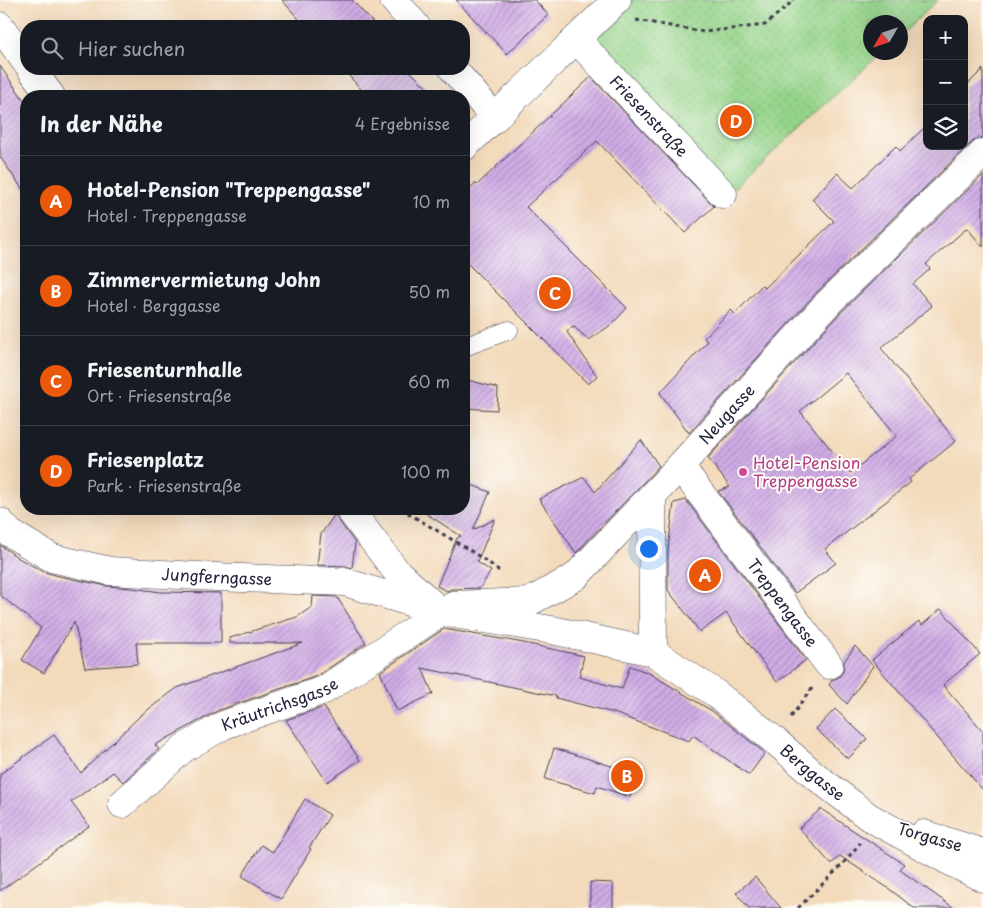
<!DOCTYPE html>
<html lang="de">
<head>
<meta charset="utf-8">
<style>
  body { margin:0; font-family:"Playpen Sans",sans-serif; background:#242831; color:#f1f3f6 }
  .controls { position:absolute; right:15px; top:15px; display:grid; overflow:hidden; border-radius:10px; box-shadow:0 5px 20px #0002 }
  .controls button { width:45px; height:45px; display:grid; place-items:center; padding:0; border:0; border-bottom:1px solid #363941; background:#171b24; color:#f1f3f6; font:25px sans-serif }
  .compass { position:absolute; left:863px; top:15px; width:45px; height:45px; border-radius:50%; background:#171b24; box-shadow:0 5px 20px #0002; rotate:231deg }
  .you { position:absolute; left:648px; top:548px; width:18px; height:18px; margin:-12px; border:4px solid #fff; border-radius:50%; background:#1a73e8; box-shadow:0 0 0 8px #1a73e833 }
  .badge { display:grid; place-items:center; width:32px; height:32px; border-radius:50%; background:#ea580c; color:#fff; font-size:16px; font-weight:700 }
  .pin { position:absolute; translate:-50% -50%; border:2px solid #fff; box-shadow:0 1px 5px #0006 }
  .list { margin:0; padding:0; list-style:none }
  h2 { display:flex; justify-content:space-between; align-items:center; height:65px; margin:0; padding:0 20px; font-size:21px }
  h2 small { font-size:16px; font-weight:400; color:#9ea1a6 }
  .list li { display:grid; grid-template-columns:32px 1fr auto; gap:15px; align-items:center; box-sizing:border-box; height:90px; padding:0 20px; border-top:1px solid #363941 }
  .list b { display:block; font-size:19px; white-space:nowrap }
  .list p { margin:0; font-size:16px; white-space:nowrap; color:#9ea1a6 }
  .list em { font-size:16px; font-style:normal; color:#9ea1a6 }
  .icon { flex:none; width:28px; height:28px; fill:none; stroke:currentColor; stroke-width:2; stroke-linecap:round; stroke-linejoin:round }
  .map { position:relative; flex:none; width:983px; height:908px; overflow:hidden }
  .search { position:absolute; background:#171b24; box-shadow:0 5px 20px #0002; left:20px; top:20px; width:450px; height:55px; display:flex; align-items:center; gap:12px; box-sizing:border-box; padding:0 18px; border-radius:20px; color:#9ea1a6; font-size:19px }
  .panel { position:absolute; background:#171b24; box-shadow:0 5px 20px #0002; left:20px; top:90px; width:450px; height:425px; border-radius:20px }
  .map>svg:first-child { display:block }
  .park { fill:url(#park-dots); stroke:#5b7a62 }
  .building { fill:url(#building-hatch); fill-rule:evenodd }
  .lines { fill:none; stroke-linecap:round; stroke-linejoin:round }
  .service-casing { stroke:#413e4e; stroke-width:19 }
  .minor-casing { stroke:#413e4e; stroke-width:29 }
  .path { stroke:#413e4e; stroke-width:3; stroke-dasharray:4 4; stroke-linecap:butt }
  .service { stroke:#fff; stroke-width:18 }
  .minor { stroke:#fff; stroke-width:28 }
  .hotel-dot { fill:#d1479c; stroke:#fdfcf7; stroke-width:2 }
  .labels { text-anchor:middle; stroke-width:4; stroke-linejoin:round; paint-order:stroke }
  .street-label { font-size:16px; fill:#22223b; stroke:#fdfcf7 }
  .hotel-label { font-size:16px; fill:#b23c85; stroke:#fdfcf7; text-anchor:start }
</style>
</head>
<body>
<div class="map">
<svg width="983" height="908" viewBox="0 0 983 908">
  <defs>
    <pattern id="park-dots" width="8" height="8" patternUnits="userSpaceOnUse" patternTransform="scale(1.25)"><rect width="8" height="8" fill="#94d389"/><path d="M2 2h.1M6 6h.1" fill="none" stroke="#7fb577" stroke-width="1.8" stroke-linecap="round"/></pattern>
    <pattern id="building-hatch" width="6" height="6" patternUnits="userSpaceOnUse" patternTransform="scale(1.25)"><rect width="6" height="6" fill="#d1ade7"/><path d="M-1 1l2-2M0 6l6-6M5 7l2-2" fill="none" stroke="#a98cbc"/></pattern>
  </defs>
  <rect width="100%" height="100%" fill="#fdfcf7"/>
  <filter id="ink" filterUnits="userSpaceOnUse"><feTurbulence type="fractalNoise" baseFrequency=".02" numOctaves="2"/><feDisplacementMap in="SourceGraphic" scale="10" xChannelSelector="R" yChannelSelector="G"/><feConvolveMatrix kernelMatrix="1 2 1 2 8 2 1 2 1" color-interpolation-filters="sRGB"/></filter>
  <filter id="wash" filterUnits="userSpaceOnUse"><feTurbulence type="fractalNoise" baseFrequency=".0096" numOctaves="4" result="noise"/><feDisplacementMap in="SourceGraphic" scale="20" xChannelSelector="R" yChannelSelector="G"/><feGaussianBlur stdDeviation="1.12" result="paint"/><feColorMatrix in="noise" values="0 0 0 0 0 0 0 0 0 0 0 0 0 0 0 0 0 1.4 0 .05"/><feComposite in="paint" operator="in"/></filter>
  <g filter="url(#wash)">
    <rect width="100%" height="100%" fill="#f3dabb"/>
    <!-- park -->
    <path class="park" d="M627 0H938L901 35 900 22H870V52L881 53 732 190 584 38Z"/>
    <g id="blocks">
      <!-- building -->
      <path class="building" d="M282 0H352L376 26H305Z
        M456 0H535L548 15 507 54Z
        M0 66 26 103V194L0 157Z
        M343 69H408L435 96H367Z
        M983 69V138H979L972 142 817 292 689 433 660 393 707 342 704 338 731 310 735 314 762 285 765 288 834 221 812 199 837 173 853 188 896 146 900 151 927 125V146H964V88Z
        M591 77 714 206 685 233 597 141 526 207 627 308 612 324 589 340 573 326 567 332 597 376 588 384 464 260V195L475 183 477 185Z
        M983 175V247L967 228 926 264 930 269 913 284 932 306 881 348 956 441 909 479 911 482 825 549 836 563 795 593 718 491 730 487 708 458 839 314ZM846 373 897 436 850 473 800 411Z
        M464 379 498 388 497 410 464 408Z
        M641 440 659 466 576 553 539 499 584 477 595 492Z
        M464 482 490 492 473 530 495 519 477 562 491 571 480 588 452 589 447 591 437 586 457 538 461 536 419 509H464Z
        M686 500 806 660 777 682 726 613 700 632 668 590V549L674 503Z
        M335 514 337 518 355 543 352 568 346 566 317 565 321 534Z
        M0 545 20 559 44 572 59 576 107 586 131 588 161 592 221 593V643H136L138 664 85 668 74 622 44 673 22 660 41 628 0 595Z
        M313 596 337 597 366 643 317 676 219 710 155 745 159 749 123 782 113 772 71 802 89 826 0 891V774L54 735 81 773 141 715 177 688 303 643H230V638L297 617 312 607Z
        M941 609 980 654 943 685 983 731V790L931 730 872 660 919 621 922 625Z
        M444 629 524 643 584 656 579 677 622 689 630 666 649 673 712 711 765 753 749 775 693 735 689 741 614 713 556 698V696L422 668 433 694 397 711 380 672Z
        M855 646 873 666 847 704 829 685 832 680 839 677 843 672 844 662Z
        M324 707 360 760 327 782 286 720Z
        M835 709 867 739 848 759 816 729Z
        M554 748 637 774 630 797 597 786 595 793 545 779Z
        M305 799 330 815 309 848 311 849 281 899 242 876 261 845 273 852Z
        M821 809 904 864 900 870 954 908H914L888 888 840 856 831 864 799 828Z
        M755 877 781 908H749L736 893Z
        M590 882 613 883V908H590Z"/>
    </g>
  </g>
  <g filter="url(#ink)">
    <use href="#blocks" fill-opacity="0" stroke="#413e4e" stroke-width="1"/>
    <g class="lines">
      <defs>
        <path id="service" d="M464 347 509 330"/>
        <g id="minor">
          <path d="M394 0 416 26"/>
          <path d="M0 26 26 62"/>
          <path id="s1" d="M576 39 723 194"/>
          <path d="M31 69 51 96"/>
          <path d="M453 69 495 118"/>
          <path d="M464 147 617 0"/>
          <path id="s2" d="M680 466 829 665"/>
          <path d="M652 496 653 652"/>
          <path d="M349 509 397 572 434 606"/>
          <path id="s3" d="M0 522 10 533 52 558 110 571 214 577 345 582 441 612 552 630 653 652 715 693 774 740 818 778 869 817 949 861 983 878"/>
          <path id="s4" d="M122 804 184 748 224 725 324 690 441 612 453 605 529 602 575 577 680 466 828 303 983 153"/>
          <path d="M924 834 983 853"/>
        </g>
      </defs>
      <!-- service casing -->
      <use href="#service" class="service-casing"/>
      <!-- minor casing -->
      <use href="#minor" class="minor-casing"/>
      <!-- path -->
      <path class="path" d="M636 20 704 32 765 25 794 0
        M401 509 471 551 496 568 501 573
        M791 717 812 688
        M798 908 841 866 860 843"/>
      <!-- service -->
      <use href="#service" class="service"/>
      <!-- minor -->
      <use href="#minor" class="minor"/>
    </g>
  </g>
  <!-- markers -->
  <circle class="hotel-dot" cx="743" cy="472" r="5"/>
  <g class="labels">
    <!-- street labels -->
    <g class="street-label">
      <text dy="6" stroke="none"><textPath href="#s1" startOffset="106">Friesenstraße</textPath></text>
      <text dy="6" stroke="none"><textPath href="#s4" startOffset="741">Neugasse</textPath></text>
      <text dy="6" stroke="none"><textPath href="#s3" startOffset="230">Jungferngasse</textPath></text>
      <text dy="6" stroke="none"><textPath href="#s2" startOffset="171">Treppengasse</textPath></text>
      <text dy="6" stroke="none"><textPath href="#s4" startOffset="189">Kräutrichsgasse</textPath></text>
      <text dy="6" stroke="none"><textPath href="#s3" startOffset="875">Berggasse</textPath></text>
      <text transform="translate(930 837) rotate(16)" y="6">Torgasse</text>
    </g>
    <!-- hotel labels -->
    <g class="hotel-label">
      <text x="753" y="469">Hotel-Pension<tspan x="753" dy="18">Treppengasse</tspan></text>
    </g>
  </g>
</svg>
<div class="controls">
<button>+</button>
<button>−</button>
<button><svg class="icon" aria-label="layers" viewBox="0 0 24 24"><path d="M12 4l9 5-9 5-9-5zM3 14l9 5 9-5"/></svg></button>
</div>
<svg class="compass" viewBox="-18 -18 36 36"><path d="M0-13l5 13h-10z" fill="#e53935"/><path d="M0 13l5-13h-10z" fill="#9ea1a6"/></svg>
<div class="you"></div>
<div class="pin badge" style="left:705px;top:575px">A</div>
<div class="pin badge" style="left:627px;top:776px">B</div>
<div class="pin badge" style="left:555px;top:293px">C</div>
<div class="pin badge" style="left:736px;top:121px">D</div>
<div class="search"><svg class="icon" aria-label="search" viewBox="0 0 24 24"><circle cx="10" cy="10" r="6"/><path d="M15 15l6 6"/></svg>Hier suchen</div>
<section class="panel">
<h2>In der Nähe<small>4 Ergebnisse</small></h2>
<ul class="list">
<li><span class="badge">A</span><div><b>Hotel-Pension &quot;Treppengasse&quot;</b><p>Hotel · Treppengasse</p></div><em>10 m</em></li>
<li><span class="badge">B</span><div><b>Zimmervermietung John</b><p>Hotel · Berggasse</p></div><em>50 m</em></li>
<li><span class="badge">C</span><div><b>Friesenturnhalle</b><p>Ort · Friesenstraße</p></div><em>60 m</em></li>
<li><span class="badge">D</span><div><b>Friesenplatz</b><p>Park · Friesenstraße</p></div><em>100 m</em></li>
</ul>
</section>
</div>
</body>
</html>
